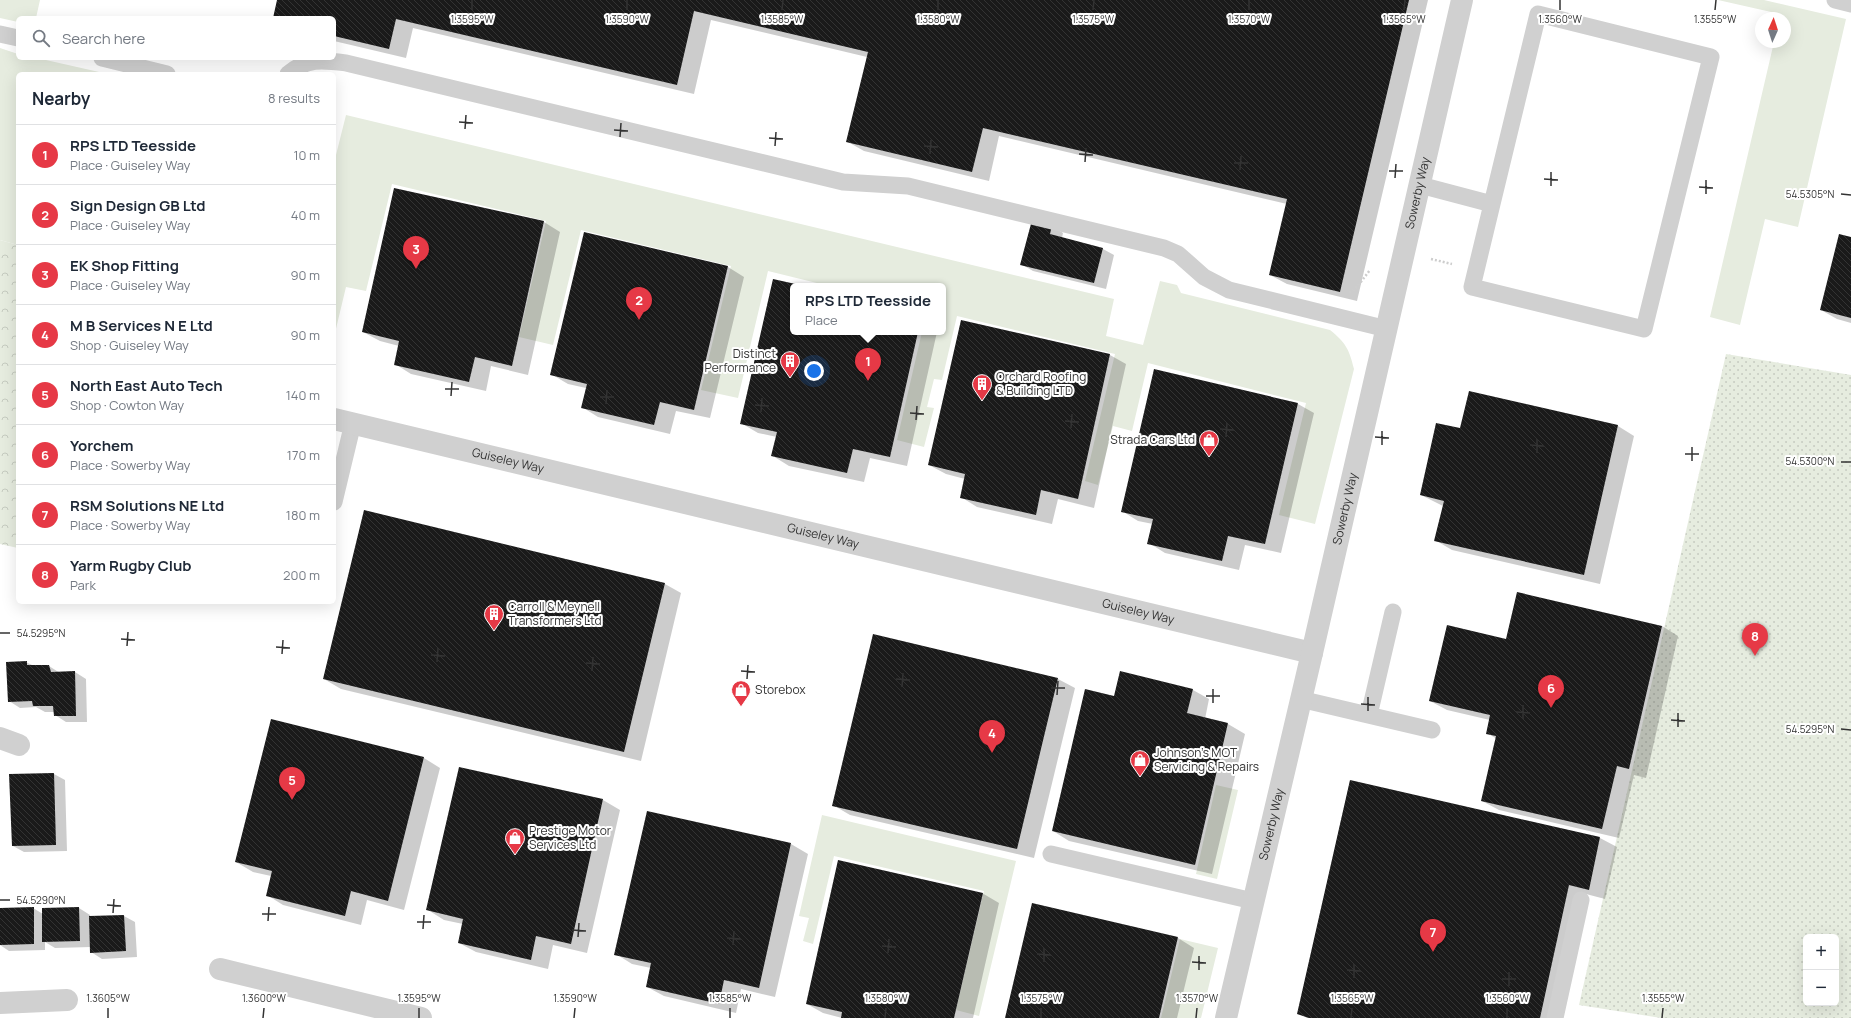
<!DOCTYPE html>
<html lang="en">
<head>
<meta charset="utf-8">
<style>
  body { margin:0; font-family:Manrope,sans-serif; background:#f6f6f7; color:#1f2937 }
  .controls { position:absolute; right:12px; bottom:12px; display:grid; overflow:hidden; border-radius:6px; box-shadow:0 4px 16px #0002 }
  .controls button { width:36px; height:36px; display:grid; place-items:center; padding:0; border:0; border-bottom:1px solid #e0e1e3; background:#fff; color:#1f2937; font:20px sans-serif }
  .compass { position:absolute; left:1755px; top:12px; width:36px; height:36px; border-radius:50%; background:#fff; box-shadow:0 4px 16px #0002; rotate:3deg }
  .you { position:absolute; left:814px; top:371px; width:14px; height:14px; margin:-10px; border:3px solid #fff; border-radius:50%; background:#1a73e8; box-shadow:0 0 0 6px #1a73e833 }
  .badge { display:grid; place-items:center; width:26px; height:26px; border-radius:50%; background:#e63946; color:#fff; font-size:13px; font-weight:700 }
  .pin { position:absolute; translate:-50% -33px; filter:drop-shadow(0 1px 2px #0008) }
  .pin::after { content:''; position:absolute; top:21px; width:14px; height:12px; background:inherit; clip-path:polygon(0 0,100% 0,50% 100%) }
  .popup { position:absolute; left:790px; top:283px; width:156px; height:52px; box-sizing:border-box; display:grid; place-content:center; border-radius:6px; background:#fff; filter:drop-shadow(0 1px 3px #0005); font-size:13px; white-space:nowrap; color:#747a83 }
  .popup b { font-size:15px; color:#1f2937 }
  .popup::after { content:''; position:absolute; left:50%; top:100%; margin-left:-8px; border:8px solid transparent; border-top-color:#fff }
  .list { margin:0; padding:0; list-style:none }
  h2 { display:flex; justify-content:space-between; align-items:center; height:52px; margin:0; padding:0 16px; font-size:17px }
  h2 small { font-size:13px; font-weight:400; color:#747a83 }
  .list li { display:grid; grid-template-columns:26px 1fr auto; gap:12px; align-items:center; box-sizing:border-box; height:60px; padding:0 16px; border-top:1px solid #e0e1e3 }
  .list b { display:block; font-size:15px; white-space:nowrap }
  .list p { margin:0; font-size:13px; white-space:nowrap; color:#747a83 }
  .list em { font-size:13px; font-style:normal; color:#747a83 }
  .icon { flex:none; width:22px; height:22px; fill:none; stroke:currentColor; stroke-width:2; stroke-linecap:round; stroke-linejoin:round }
  .map { position:relative; flex:none; width:1851px; height:1018px; overflow:hidden }
  .search { position:absolute; background:#fff; box-shadow:0 4px 16px #0002; left:16px; top:16px; width:320px; height:44px; display:flex; align-items:center; gap:10px; box-sizing:border-box; padding:0 14px; border-radius:6px; color:#747a83; font-size:15px }
  .panel { position:absolute; background:#fff; box-shadow:0 4px 16px #0002; left:16px; top:72px; width:320px; height:532px; border-radius:6px }
  .map>svg:first-child { display:block }
  .grass { fill:#e6ecdf }
  .forest { fill:url(#forest-crowns) }
  .park { fill:url(#park-dots); fill-rule:evenodd }
  .shadow { fill:#0003 }
  .building { fill:url(#building-back-hatch) }
  .lines { fill:none; stroke-linecap:round; stroke-linejoin:round }
  .path { stroke:#cdcdcd; stroke-width:2.5; stroke-dasharray:2 2; stroke-linecap:butt }
  .service { stroke:#d0d0d0; stroke-width:17 }
  .minor { stroke:#d0d0d0; stroke-width:22 }
  .ticks { fill:none; stroke:#333; stroke-width:1.5 }
  .labels { text-anchor:middle; stroke-width:4; stroke-linejoin:round; paint-order:stroke }
  .street-label { font-size:12px; fill:#333; stroke:#fff }
  .poi-label { font-size:12px; fill:#333; stroke:#fff; text-anchor:start }
  .ticks-label { font-size:10px; text-anchor:middle; fill:#333; stroke:#fff; stroke-width:4; stroke-linejoin:round; paint-order:stroke }
</style>
</head>
<body>
<div class="map">
<svg width="1851" height="1018" viewBox="0 0 1851 1018">
  <defs>
    <pattern id="forest-crowns" width="20" height="18" patternUnits="userSpaceOnUse"><rect width="20" height="18" fill="#e6ecdf"/><path d="M2 6a3 3 0 1 1 6 0M12 15a3 3 0 1 1 6 0" fill="none" stroke="#c6cbc0"/></pattern>
    <pattern id="park-dots" width="8" height="8" patternUnits="userSpaceOnUse"><rect width="8" height="8" fill="#e6ecdf"/><path d="M2 2h.1M6 6h.1" fill="none" stroke="#c6cbc0" stroke-width="1.8" stroke-linecap="round"/></pattern>
    <pattern id="building-back-hatch" width="6" height="6" patternUnits="userSpaceOnUse"><rect width="6" height="6" fill="#1a1a1a"/><path d="M-1 5l2 2M0 0l6 6M5-1l2 2" fill="none" stroke="#333"/></pattern>
  </defs>
  <rect width="100%" height="100%" fill="#fff"/>
  <!-- grass -->
  <path class="grass" d="M0 0H40L36 18H18V22L0 18Z
    M1718 0H1764L1846 19 1798 227 1765 219 1740 325 1710 317 1774 42H1785V18H1779L1780 14Z
    M0 48 18 54V58H37L108 74H18V245L0 240Z
    M346 115 1114 299 1106 336 1143 345 1160 281 1177 285 1181 293 1330 330C1346 343 1349 349 1354 369L1315 524 1279 515 1306 403 1148 363 1132 431 1113 426 1098 485 1085 481 1115 354 957 316 942 380 934 379 927 407 934 408 924 447 897 440 922 332H943V286H829L768 271 738 398 701 390 731 266 581 230 553 345 519 337 546 221 392 184 366 291 346 287 334 337V163Z
    M1216 785 1238 790 1217 879 1196 874Z
    M822 815 1016 861 979 1016 956 1010 984 891 834 856 813 944 803 941 809 918 799 916Z
    M1180 939 1218 948 1201 1018H1161Z"/>
  <!-- forest -->
  <path class="forest" d="M0 240 18 245V548L0 544Z"/>
  <!-- park -->
  <path class="park" d="M1726 354 1851 375V1018H1661L1579 1005ZM1806 937H1836V1003H1806Z"/>
  <!-- shadow -->
  <path class="shadow" d="M278 0H1428L1357 301 1287 284 1270 275 1287 204 999 136 989 181 864 151 848 142 867 57 711 20 694 94 413 28 406 58 334 41V18H274Z
    M544 222 560 232 528 375 491 366 486 391 411 374 395 364 399 346 380 341 363 332Z
    M1052 226 1063 233 1062 238 1103 249 1114 255 1106 289 1033 271 1021 264Z
    M1851 238V323L1837 319 1821 310Z
    M728 267 744 277 710 418 676 411 670 434 598 417 582 407 586 388 568 384 551 374Z
    M773 280 799 286H793V332H937L907 466 870 458 864 482 789 466 773 456 777 437 758 433 741 423Z
    M1110 355 1126 364 1094 508 1058 499 1052 524 977 507 961 497 965 479 946 474 929 465Z
    M1298 404 1314 413 1281 553 1245 545 1239 570 1165 553 1149 543 1153 524 1138 521 1122 511Z
    M1618 426 1634 436 1600 584 1452 550 1435 540 1443 506 1421 495 1461 430Z
    M665 584 681 593 641 761 341 689 324 679Z
    M1662 626 1678 636 1646 778 1634 775 1619 838 1499 810 1482 801 1497 739 1487 733 1490 720 1447 710 1430 701 1507 640Z
    M874 635 1058 679 1075 688 1034 858 850 815 833 805Z
    M26 662 34 666H49L60 673 75 672 86 679 87 722H66L55 715 54 712H45L36 707 20 708 9 701Z
    M1193 690 1209 699 1205 719 1228 724 1245 734 1212 874 1069 841 1053 831 1115 697Z
    M424 758 440 768 404 910 367 900 361 925 283 905 267 895 271 876 253 872 236 862Z
    M460 768 603 800 620 810 587 953 553 945 548 969 476 952 459 943 463 924 444 920 428 910Z
    M54 774 65 780 67 851 24 852 13 846Z
    M1350 781 1600 838 1617 847 1605 899 1586 894 1558 1018H1307L1298 1013Z
    M648 812 791 844 808 854 775 997 741 989 736 1013 664 996 647 987 651 968 632 964 616 954Z
    M982 893 999 903 973 1018H842L823 1013 807 1004Z
    M33 908 43 914V909L79 908 90 915V917L124 916 135 922 137 957 102 959 91 952V947L55 948 45 942V950L9 951 0 945V909Z
    M1178 938 1194 948 1177 1018H1006Z"/>
  <!-- building -->
  <path class="building" d="M277 0H1409L1340 292 1269 275 1287 199 983 128 972 172 846 142 868 52 694 11 677 85 396 19 389 49 334 36V18H273Z
    M394 188 544 221 512 366 475 357 469 382 394 365 399 341 362 332Z
    M1032 220 1052 225 1050 234 1103 248 1094 283 1020 265Z
    M584 232 728 266 694 410 660 402 654 425 581 408 587 384 550 375Z
    M1839 234 1851 237V318L1820 310Z
    M773 279 800 285 793 286V332H918L890 457 853 449 847 473 771 456 777 432 740 424Z
    M961 320 1110 354 1078 499 1041 490 1036 515 960 498 965 474 928 465Z
    M1154 369 1298 403 1265 544 1228 536 1222 561 1147 544 1153 519 1121 512Z
    M1469 391 1618 425 1584 575 1434 541 1444 501 1420 495 1436 423 1460 428Z
    M364 510 665 583 624 752 323 679Z
    M1517 592 1662 626 1629 769 1617 766 1602 829 1481 801 1496 736 1486 734 1490 715 1429 701 1447 625 1506 639Z
    M873 634 1058 678 1017 849 832 806Z
    M27 661V665H49L51 672 75 671 76 716H54L53 706H33L32 701 8 702 6 662Z
    M1120 671 1193 689 1187 713 1228 723 1195 865 1052 831 1085 689 1114 696Z
    M271 719 424 757 388 901 351 891 345 916 266 896 272 871 235 862Z
    M459 767 603 799 571 944 536 936 531 960 458 943 463 919 426 910Z
    M54 773 56 845 12 846 9 774Z
    M1350 780 1600 837 1589 890 1569 885 1540 1018H1309L1297 1014Z
    M647 811 791 843 759 988 724 980 719 1004 646 987 651 963 614 955Z
    M838 860 983 893 954 1018H841L842 1012 806 1004Z
    M1032 903 1178 937 1159 1018H1005Z
    M34 907V944L0 945V908Z
    M79 907 80 941 42 942V908Z
    M124 915 126 951 90 953 89 916Z"/>
  <g class="lines">
    <!-- path -->
    <path class="path" d="M1431 259 1452 264
      M1349 293 1357 287 1370 270"/>
    <!-- service -->
    <path class="service" d="M1835 0 1851 4
      M0 34 18 38
      M102 58 167 74
      M288 74C307 58 322 60 346 63L843 182 908 186 1164 248 1178 254 1204 277 1229 290 1387 329
      M1420 185 1492 204 1538 14 1711 57 1644 329 1472 287 1492 204
      M334 502 353 423
      M1300 699 1432 730
      M1369 715 1393 612
      M1051 854 1253 901
      M1555 1018 1581 900"/>
    <!-- minor -->
    <g class="minor">
      <path id="s1" d="M334 419 1312 653"/>
      <path d="M0 738 19 745"/>
      <path d="M220 969 421 1018"/>
      <path d="M0 1003 67 1000"/>
      <path id="s2" d="M1226 1018 1312 653 1462 0"/>
    </g>
  </g>
  <!-- ticks -->
  <path class="ticks" d="M472 10V0M627 10V0M782 10 783 0M938 10V0M1093 10 1094 0M1249 10V0M1404 10 1405 0M1560 10V0M1715 10 1716 0M459 122 473 123M465 129 466 115M614 130 628 131M620 137 621 123M769 138 783 139M775 146 776 132M924 146 938 147M930 154 931 140M1079 154 1093 155M1085 162 1086 148M1234 163H1248M1240 170 1241 156M1389 171H1403M1395 178 1396 164M1544 179 1558 180M1551 186V172M1699 187 1713 188M1706 194V180M1841 194 1851 195M445 389H459M451 396 452 382M600 397H614M606 404 607 390M755 405 769 406M761 412 762 398M910 413 924 414M916 420 917 406M1065 421 1079 422M1071 428 1072 414M1220 429 1234 430M1226 437 1227 423M1375 437 1389 438M1382 445V431M1530 445 1544 446M1537 453V439M1685 454H1699M1692 461V447M1841 462H1851M0 633H10M121 639 135 640M127 646 128 632M276 647 290 648M282 654 283 640M431 655 445 656M437 662 438 648M586 663 600 664M592 671 593 657M741 671 755 672M747 679 748 665M896 679 910 680M902 687 903 673M1051 688H1065M1057 695 1058 681M1206 696H1220M1213 703V689M1361 704 1375 705M1368 711V697M1516 712 1530 713M1523 719V705M1671 720 1685 721M1678 727V713M1841 729 1851 730M0 900H10M107 905 121 906M113 913 114 899M262 914H276M268 921 269 907M417 922H431M423 929 424 915M572 930 586 931M578 937 579 923M727 938 741 939M733 945 734 931M882 946 896 947M888 953 889 939M1037 954 1051 955M1044 962V948M1192 962 1206 963M1199 970V956M1347 970 1361 971M1354 978V964M1502 979H1516M1509 986V972M108 1018V1008M263 1018 264 1008M419 1018V1008M574 1018 575 1008M730 1018V1008M885 1018 886 1008M1041 1018V1008M1196 1018 1197 1008M1351 1018 1352 1008M1507 1018V1008M1662 1018 1663 1008"/>
  <!-- icons -->
  <defs>
    <symbol id="building-pin" viewBox="-11 -11 22 30"><path d="M0 17L-7.5 6A9.5 9.5 0 1 1 7.5 6Z" fill="#e63946" stroke="#fff"/><path d="M-4-6H4V6H1V3H-1V6H-4ZM-2.5-4.3h1.7v1.8h-1.7ZM.8-4.3h1.7v1.8H.8ZM-2.5-1h1.7V.8h-1.7ZM.8-1h1.7V.8H.8Z" fill="#fff"/></symbol>
    <symbol id="shop-pin" viewBox="-11 -11 22 30"><path d="M0 17L-7.5 6A9.5 9.5 0 1 1 7.5 6Z" fill="#e63946" stroke="#fff"/><path d="M-5-2.5h2.3a2.7 3.5 0 0 1 5.4 0H5L5.5 6h-11ZM-1.5-2.5h3a1.5 2.3 0 0 0-3 0Z" fill="#fff"/></symbol>
  </defs>
  <g fill-rule="evenodd">
    <use href="#building-pin" x="779" y="350" width="22" height="30"/>
    <use href="#building-pin" x="971" y="373" width="22" height="30"/>
    <use href="#shop-pin" x="1198" y="429" width="22" height="30"/>
    <use href="#building-pin" x="483" y="603" width="22" height="30"/>
    <use href="#shop-pin" x="730" y="679" width="22" height="30"/>
    <use href="#shop-pin" x="1129" y="749" width="22" height="30"/>
    <use href="#shop-pin" x="504" y="827" width="22" height="30"/>
  </g>
  <g class="labels">
    <!-- street labels -->
    <g class="street-label">
      <text dy="4" stroke="none"><textPath href="#s2" startOffset="847">Sowerby Way</textPath></text>
      <text dy="4" stroke="none"><textPath href="#s1" startOffset="179">Guiseley Way</textPath></text>
      <text dy="4" stroke="none"><textPath href="#s2" startOffset="523">Sowerby Way</textPath></text>
      <text dy="4" stroke="none"><textPath href="#s1" startOffset="503">Guiseley Way</textPath></text>
      <text dy="4" stroke="none"><textPath href="#s1" startOffset="827">Guiseley Way</textPath></text>
      <text dy="4" stroke="none"><textPath href="#s2" startOffset="199">Sowerby Way</textPath></text>
    </g>
    <!-- poi labels -->
    <g class="poi-label">
      <text x="776" y="358" text-anchor="end">Distinct<tspan x="776" dy="14">Performance</tspan></text>
      <text x="996" y="381">Orchard Roofing<tspan x="996" dy="14">&amp; Building LTD</tspan></text>
      <text x="1195" y="444" text-anchor="end">Strada Cars Ltd</text>
      <text x="508" y="611">Carroll &amp; Meynell<tspan x="508" dy="14">Transformers Ltd</tspan></text>
      <text x="755" y="694">Storebox</text>
      <text x="1154" y="757">Johnson's MOT<tspan x="1154" dy="14">Servicing &amp; Repairs</tspan></text>
      <text x="529" y="835">Prestige Motor<tspan x="529" dy="14">Services Ltd</tspan></text>
    </g>
  </g>
  <g class="ticks-label">
    <text x="472" y="23">1.3595°W</text>
    <text x="627" y="23">1.3590°W</text>
    <text x="782" y="23">1.3585°W</text>
    <text x="938" y="23">1.3580°W</text>
    <text x="1093" y="23">1.3575°W</text>
    <text x="1249" y="23">1.3570°W</text>
    <text x="1404" y="23">1.3565°W</text>
    <text x="1560" y="23">1.3560°W</text>
    <text x="1715" y="23">1.3555°W</text>
    <text x="1810" y="198">54.5305°N</text>
    <text x="1810" y="465">54.5300°N</text>
    <text x="41" y="637">54.5295°N</text>
    <text x="1810" y="733">54.5295°N</text>
    <text x="41" y="904">54.5290°N</text>
    <text x="108" y="1002">1.3605°W</text>
    <text x="264" y="1002">1.3600°W</text>
    <text x="419" y="1002">1.3595°W</text>
    <text x="575" y="1002">1.3590°W</text>
    <text x="730" y="1002">1.3585°W</text>
    <text x="886" y="1002">1.3580°W</text>
    <text x="1041" y="1002">1.3575°W</text>
    <text x="1197" y="1002">1.3570°W</text>
    <text x="1352" y="1002">1.3565°W</text>
    <text x="1507" y="1002">1.3560°W</text>
    <text x="1663" y="1002">1.3555°W</text>
  </g>
</svg>
<div class="controls">
<button>+</button>
<button>−</button>
</div>
<svg class="compass" viewBox="-18 -18 36 36"><path d="M0-13l5 13h-10z" fill="#e53935"/><path d="M0 13l5-13h-10z" fill="#747a83"/></svg>
<div class="you"></div>
<div class="pin badge" style="left:868px;top:381px">1</div>
<div class="popup"><b>RPS LTD Teesside</b>Place</div>
<div class="pin badge" style="left:639px;top:320px">2</div>
<div class="pin badge" style="left:416px;top:269px">3</div>
<div class="pin badge" style="left:992px;top:753px">4</div>
<div class="pin badge" style="left:292px;top:800px">5</div>
<div class="pin badge" style="left:1551px;top:708px">6</div>
<div class="pin badge" style="left:1433px;top:952px">7</div>
<div class="pin badge" style="left:1755px;top:656px">8</div>
<div class="search"><svg class="icon" aria-label="search" viewBox="0 0 24 24"><circle cx="10" cy="10" r="6"/><path d="M15 15l6 6"/></svg>Search here</div>
<section class="panel">
<h2>Nearby<small>8 results</small></h2>
<ul class="list">
<li><span class="badge">1</span><div><b>RPS LTD Teesside</b><p>Place · Guiseley Way</p></div><em>10 m</em></li>
<li><span class="badge">2</span><div><b>Sign Design GB Ltd</b><p>Place · Guiseley Way</p></div><em>40 m</em></li>
<li><span class="badge">3</span><div><b>EK Shop Fitting</b><p>Place · Guiseley Way</p></div><em>90 m</em></li>
<li><span class="badge">4</span><div><b>M B Services N E Ltd</b><p>Shop · Guiseley Way</p></div><em>90 m</em></li>
<li><span class="badge">5</span><div><b>North East Auto Tech</b><p>Shop · Cowton Way</p></div><em>140 m</em></li>
<li><span class="badge">6</span><div><b>Yorchem</b><p>Place · Sowerby Way</p></div><em>170 m</em></li>
<li><span class="badge">7</span><div><b>RSM Solutions NE Ltd</b><p>Place · Sowerby Way</p></div><em>180 m</em></li>
<li><span class="badge">8</span><div><b>Yarm Rugby Club</b><p>Park</p></div><em>200 m</em></li>
</ul>
</section>
</div>
</body>
</html>
